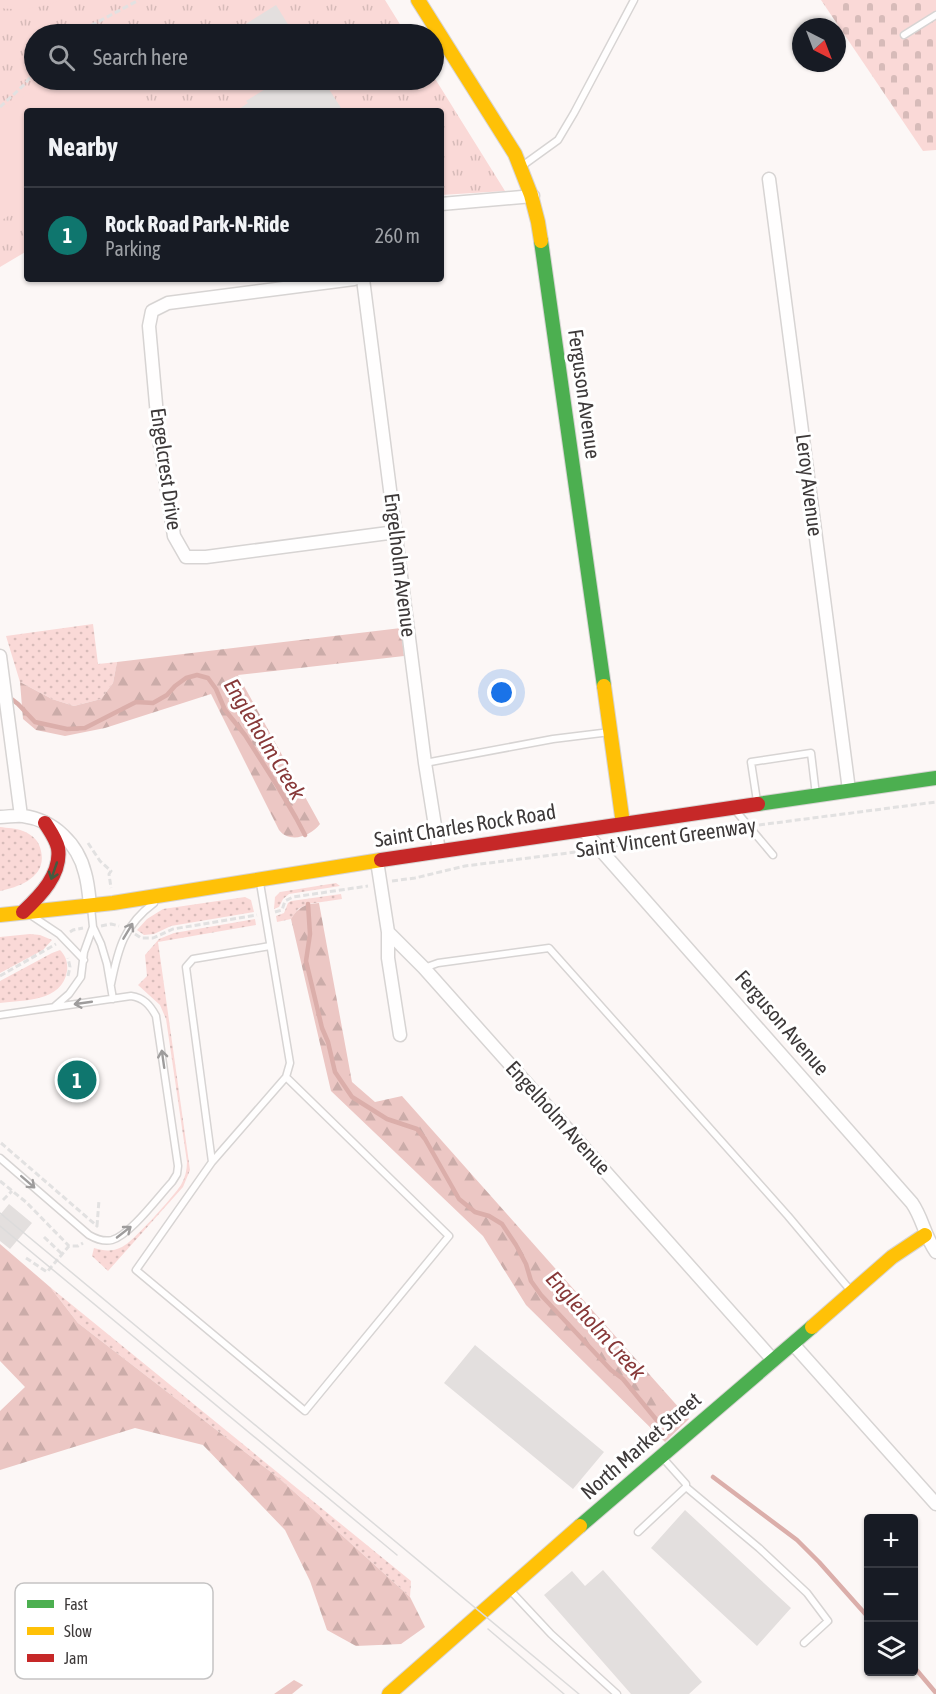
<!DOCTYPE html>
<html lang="en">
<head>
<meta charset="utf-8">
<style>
  body { margin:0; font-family:"Asap Condensed",sans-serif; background:#242831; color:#f1f3f6 }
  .controls { position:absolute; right:18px; bottom:18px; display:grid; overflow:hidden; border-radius:6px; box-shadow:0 2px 4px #0004 }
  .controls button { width:54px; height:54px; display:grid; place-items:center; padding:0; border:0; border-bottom:2px solid #363941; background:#171b24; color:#f1f3f6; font:30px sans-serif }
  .compass { position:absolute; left:792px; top:18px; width:54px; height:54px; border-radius:50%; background:#171b24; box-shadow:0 2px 4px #0004; rotate:138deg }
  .you { position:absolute; left:502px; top:693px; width:21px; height:21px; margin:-15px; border:4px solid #fff; border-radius:50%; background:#1a73e8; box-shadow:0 0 0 9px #1a73e833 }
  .badge { display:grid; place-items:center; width:39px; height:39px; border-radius:50%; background:#0f766e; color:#fff; font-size:20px; font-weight:700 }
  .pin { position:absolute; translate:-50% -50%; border:3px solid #fff; box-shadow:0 2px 6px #0006 }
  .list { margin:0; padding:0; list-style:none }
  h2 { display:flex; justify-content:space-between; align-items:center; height:78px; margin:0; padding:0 24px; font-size:26px }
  h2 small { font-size:20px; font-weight:400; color:#9ea1a6 }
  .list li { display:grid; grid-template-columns:39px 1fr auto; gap:18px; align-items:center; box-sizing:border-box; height:96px; padding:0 24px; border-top:2px solid #363941 }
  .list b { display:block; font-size:22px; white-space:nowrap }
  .list p { margin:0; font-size:20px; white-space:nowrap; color:#9ea1a6 }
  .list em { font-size:20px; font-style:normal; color:#9ea1a6 }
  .icon { flex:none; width:33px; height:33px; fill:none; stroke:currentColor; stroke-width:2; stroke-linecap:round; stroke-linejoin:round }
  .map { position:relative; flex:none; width:936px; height:1694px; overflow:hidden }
  .search { position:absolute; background:#171b24; box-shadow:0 2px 4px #0004; left:24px; top:24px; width:420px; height:66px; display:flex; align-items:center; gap:15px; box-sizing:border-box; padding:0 21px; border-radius:33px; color:#9ea1a6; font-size:22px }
  .panel { position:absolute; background:#171b24; box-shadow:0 2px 4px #0004; left:24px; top:108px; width:420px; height:174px; border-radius:6px }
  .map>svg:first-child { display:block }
  .grass { fill:url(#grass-dots) }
  .forest { fill:url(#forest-firs) }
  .cemetery { fill:url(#cemetery-stones) }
  .park { fill:url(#park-tufts) }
  .pitch { fill:#fad9d7 }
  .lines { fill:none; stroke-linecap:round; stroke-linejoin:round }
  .stream { stroke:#dbaeaa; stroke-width:4.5 }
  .building { fill:#e3dfde }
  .lane-casing { stroke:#d7d4d3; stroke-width:9 }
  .street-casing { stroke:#d7d4d3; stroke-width:15 }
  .fast-casing { stroke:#d7d4d3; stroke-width:16 }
  .slow-casing { stroke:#d7d4d3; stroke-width:16 }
  .jam-casing { stroke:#d7d4d3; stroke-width:16 }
  .path { stroke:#e2e1e1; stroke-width:3; stroke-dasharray:6 3; stroke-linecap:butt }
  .lane { stroke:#fffefe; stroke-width:6 }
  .street { stroke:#fffefe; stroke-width:12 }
  .fast { stroke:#4caf50; stroke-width:14 }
  .slow { stroke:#ffc107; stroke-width:14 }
  .jam { stroke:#c62828; stroke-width:14 }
  .tram { stroke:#dcdbdb; stroke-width:1.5 }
  .oneway { stroke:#425c40 }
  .oneway2 { stroke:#9e9c9c }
  .labels { text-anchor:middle; stroke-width:6; stroke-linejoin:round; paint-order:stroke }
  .street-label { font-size:21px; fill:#3d3939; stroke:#fff }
  .water-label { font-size:22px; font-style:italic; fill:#873838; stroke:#fff }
  .key { fill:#fff; stroke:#c5c4c4; stroke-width:1.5 }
  .key-label { font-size:16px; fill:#3d3939 }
</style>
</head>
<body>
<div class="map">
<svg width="936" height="1694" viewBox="0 0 936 1694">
  <defs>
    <pattern id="grass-dots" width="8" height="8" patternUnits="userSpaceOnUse" patternTransform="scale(1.5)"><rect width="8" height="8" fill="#fad9d7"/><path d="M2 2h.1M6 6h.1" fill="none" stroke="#d7bbb9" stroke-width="1.8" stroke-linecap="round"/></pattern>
    <pattern id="forest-firs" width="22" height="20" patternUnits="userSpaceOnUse" patternTransform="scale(1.5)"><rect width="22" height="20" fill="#ecc7c4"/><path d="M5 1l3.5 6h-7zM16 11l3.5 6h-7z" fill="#cbaca9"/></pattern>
    <pattern id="cemetery-stones" width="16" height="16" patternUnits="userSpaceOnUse" patternTransform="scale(1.5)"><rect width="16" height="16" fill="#fad9d7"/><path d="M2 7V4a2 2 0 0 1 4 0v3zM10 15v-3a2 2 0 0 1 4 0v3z" fill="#d7bbb9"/></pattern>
    <pattern id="park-tufts" width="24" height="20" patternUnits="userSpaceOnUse" patternTransform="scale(1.5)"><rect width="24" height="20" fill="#fad9d7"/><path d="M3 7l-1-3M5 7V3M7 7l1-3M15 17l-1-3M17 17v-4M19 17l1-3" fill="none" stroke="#d7bbb9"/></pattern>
  </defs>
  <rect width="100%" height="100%" fill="#fcf7f6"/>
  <!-- grass -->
  <path class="grass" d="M93 624 98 664 117 662 113 683 101 699 74 706 52 699 20 682 6 636Z
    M0 827C7 828 16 828 23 831 33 835 39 841 41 851 47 877 20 887 0 891Z
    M336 883 340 886 289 894 283 899 279 907 274 909 275 897 280 892Z
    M341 894 342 899 308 904 298 909 291 919 277 922 276 916 284 913 288 903 291 901Z
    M245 897 251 900 254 912 171 926 154 934 144 935 137 930 147 919 163 909Z
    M255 919 256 925 158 942 190 1170 183 1187 108 1271 92 1256 94 1248C104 1251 112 1252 122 1247 133 1242 173 1197 181 1185 185 1178 187 1170 187 1162L166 1019 160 1005 138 985 147 976 145 955 159 939 174 933Z
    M30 934 40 935 52 940 43 950 0 973V937Z
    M60 950C66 956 68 963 67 971 62 1002 24 1000 0 1003V981L52 953Z
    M50 1287 411 1581 410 1597 280 1479 78 1323Z"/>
  <!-- forest -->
  <path class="forest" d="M401 628 404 656 238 675 320 824C311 836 290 844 279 830L211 694 105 728 65 736 36 730 23 719 20 682 52 699 74 706 101 699 113 683 117 662Z
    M319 903 352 1082 375 1102 402 1096 689 1419 665 1442 526 1305 483 1236 331 1091 291 919C298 907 305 904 319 903Z
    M0 1244 50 1287 78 1323 280 1479 410 1597 425 1627 401 1644 356 1646 327 1630 310 1581 285 1530 203 1445 135 1428 0 1470V1411L25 1387 0 1361Z
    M294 1680 303 1685 292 1694H274Z"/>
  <!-- cemetery -->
  <path class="cemetery" d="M821 0H936V150L923 151Z"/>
  <!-- park -->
  <path class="park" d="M0 0H385L406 34H34V80H434V77L505 191 441 195V111H27V251L0 267Z"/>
  <!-- pitch -->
  <path class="pitch" d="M0 0H62C40 8 23 11 0 8Z
    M52 80H113L132 111H27V205L0 221V111Z"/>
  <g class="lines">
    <!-- stream -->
    <path class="stream" d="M9 697 18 704 35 722 67 729 85 728 136 702 153 703 167 695 175 686 186 678 197 675 208 678 216 689 225 710 245 735 278 787 296 818 305 835
      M308 904 310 934 306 961 322 1028 328 1042 335 1072 352 1097 387 1119 417 1129 425 1139 459 1199 475 1212 489 1216 502 1224 516 1245 526 1264 531 1281 541 1295 611 1370 623 1379 659 1423
      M713 1477 797 1540 819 1562 868 1617
      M914 1667 936 1693"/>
  </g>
  <!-- building -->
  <path class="building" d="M276 5 294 34H230Z
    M269 80H323L343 111H236L248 103 246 101 272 85Z
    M9 1204 32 1223 10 1249 0 1241V1215Z
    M475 1345 604 1452 573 1489 444 1383Z
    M685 1510 791 1608 757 1646 651 1548Z
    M603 1570 702 1682 689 1694H631L544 1595 572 1571 585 1586Z"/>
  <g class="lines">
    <defs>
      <path id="lane" d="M904 35 936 15
        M522 166 558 140 574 113 634 0
        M425 763 553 739 610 732
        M757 801 751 762 811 753 816 795
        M735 810 773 855
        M260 883 290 1063 286 1077 212 1162 136 1270 305 1411 449 1236 286 1077
        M91 907 93 927 101 944 107 964 113 999
        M32 916 59 934 84 960
        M424 968 438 963 549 948 788 1216 851 1291
        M111 984C118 949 124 925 154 903
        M54 1007 69 994 81 977 84 952 93 927
        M0 1015 131 996C144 998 150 1005 156 1016L178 1166 177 1174 172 1182C158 1197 130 1235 112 1240 104 1242 96 1239 89 1235L0 1158
        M212 1162 186 967 193 959 270 946
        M686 1487 759 1548 807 1593 828 1621 804 1643
        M638 1532 686 1487V1484L662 1457
        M509 1589 551 1634 617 1694"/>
      <path id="street" d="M769 179 849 790
        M441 204 533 196
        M354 279 168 303 152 311 149 326 159 438 174 536 186 557H206L396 532
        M363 279 425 763 439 851
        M0 656 21 816
        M0 817C8 817 16 815 23 816 54 820 78 844 85 873 88 883 89 895 90 905
        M583 830 912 1203C923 1219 924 1235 936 1252
        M377 861 388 932 424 968 773 1360
        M388 932V958L400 1035
        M793 1344 936 1504"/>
      <path id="fast" d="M541 241 604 686
        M758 804 936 778
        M580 1526 812 1327"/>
      <path id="slow" d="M418 0 515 154 531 195 538 222 541 241
        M604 686 623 824
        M0 915 113 903 381 860
        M812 1327 892 1257 925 1235
        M389 1694 580 1526"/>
      <path id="jam" d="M381 860 758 804
        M23 912C40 896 62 874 58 848 56 839 50 831 45 823"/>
    </defs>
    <!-- lane casing -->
    <use href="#lane" class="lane-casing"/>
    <!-- street casing -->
    <use href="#street" class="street-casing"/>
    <!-- fast casing -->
    <use href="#fast" class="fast-casing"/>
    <!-- slow casing -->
    <use href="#slow" class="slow-casing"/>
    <!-- jam casing -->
    <use href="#jam" class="jam-casing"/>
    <!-- path -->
    <path class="path" d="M75 34 139 0
      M0 107 25 84 34 72
      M759 825 936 802
      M88 843 100 861 111 871 109 874 111 888
      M614 846 667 837 738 828
      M392 881 415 878 465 866 584 851
      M275 912 282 910 285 901 293 897 368 886
      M101 926 111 924 119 926
      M70 932 73 930 83 928
      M135 934 141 938H153L173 929 257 915
      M0 976 56 944
      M68 976 70 967 68 958
      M1 1143 97 1226 96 1227
      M0 1181 26 1202 69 1246
      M3 1200 12 1191
      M97 1226 99 1200
      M44 1237 62 1254
      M26 1258 47 1272 69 1246H78L83 1243"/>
    <!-- lane -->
    <use href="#lane" class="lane"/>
    <!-- street -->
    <use href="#street" class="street"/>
    <!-- fast -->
    <use href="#fast" class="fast"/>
    <!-- slow -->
    <use href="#slow" class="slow"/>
    <!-- jam -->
    <use href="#jam" class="jam"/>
    <!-- tram -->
    <path class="tram" d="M0 1213 579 1694
      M0 1226 397 1555
      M488 1629 564 1694"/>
  </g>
  <!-- one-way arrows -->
  <defs><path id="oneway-shaft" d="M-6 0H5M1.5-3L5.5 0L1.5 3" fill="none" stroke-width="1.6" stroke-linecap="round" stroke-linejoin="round" transform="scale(1.5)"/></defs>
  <use class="oneway" href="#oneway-shaft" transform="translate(54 871) rotate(109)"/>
  <g class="oneway2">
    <use href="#oneway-shaft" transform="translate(128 931) rotate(-59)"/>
    <use href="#oneway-shaft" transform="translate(83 1003) rotate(172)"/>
    <use href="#oneway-shaft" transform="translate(163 1059) rotate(-98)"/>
    <use href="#oneway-shaft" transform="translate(28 1182) rotate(41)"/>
    <use href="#oneway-shaft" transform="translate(124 1232) rotate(-38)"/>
  </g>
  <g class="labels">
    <!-- street labels -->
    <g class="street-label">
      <text transform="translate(584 394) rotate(82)" y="7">Ferguson Avenue</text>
      <text transform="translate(166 469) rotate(82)" y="7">Engelcrest Drive</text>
      <text transform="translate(809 485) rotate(83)" y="7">Leroy Avenue</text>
      <text transform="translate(400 565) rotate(83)" y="7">Engelholm Avenue</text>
      <text transform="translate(465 826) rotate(-9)" y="7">Saint Charles Rock Road</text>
      <text transform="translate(666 838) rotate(-8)" y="7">Saint Vincent Greenway</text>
      <text transform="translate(782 1023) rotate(49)" y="7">Ferguson Avenue</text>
      <text transform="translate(558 1118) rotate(48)" y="7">Engelholm Avenue</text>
      <text transform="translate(641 1446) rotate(-41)" y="7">North Market Street</text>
    </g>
    <!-- water labels -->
    <g class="water-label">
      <text transform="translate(265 739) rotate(59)" y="8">Engleholm Creek</text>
      <text transform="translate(596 1325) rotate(48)" y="8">Engleholm Creek</text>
    </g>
  </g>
  <!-- legend -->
  <rect x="15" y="1583" width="198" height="96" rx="9" class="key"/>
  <rect x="27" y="1600" width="27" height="8" fill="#4caf50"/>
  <rect x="27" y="1627" width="27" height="8" fill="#ffc107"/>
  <rect x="27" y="1654" width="27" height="8" fill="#c62828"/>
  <g class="key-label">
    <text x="64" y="1610">Fast</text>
    <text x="64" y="1637">Slow</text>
    <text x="64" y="1664">Jam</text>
  </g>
</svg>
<div class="controls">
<button>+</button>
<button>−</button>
<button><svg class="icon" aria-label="layers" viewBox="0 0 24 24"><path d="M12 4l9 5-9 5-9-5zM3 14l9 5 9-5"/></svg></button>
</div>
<svg class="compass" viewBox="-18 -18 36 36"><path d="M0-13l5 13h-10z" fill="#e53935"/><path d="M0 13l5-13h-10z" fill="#9ea1a6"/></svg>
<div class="you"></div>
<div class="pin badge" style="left:77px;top:1080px">1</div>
<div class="search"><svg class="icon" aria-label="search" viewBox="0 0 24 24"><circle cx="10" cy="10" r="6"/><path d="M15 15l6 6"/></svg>Search here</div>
<section class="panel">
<h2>Nearby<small></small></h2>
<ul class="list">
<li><span class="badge">1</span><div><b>Rock Road Park-N-Ride</b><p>Parking</p></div><em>260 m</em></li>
</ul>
</section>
</div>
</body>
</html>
